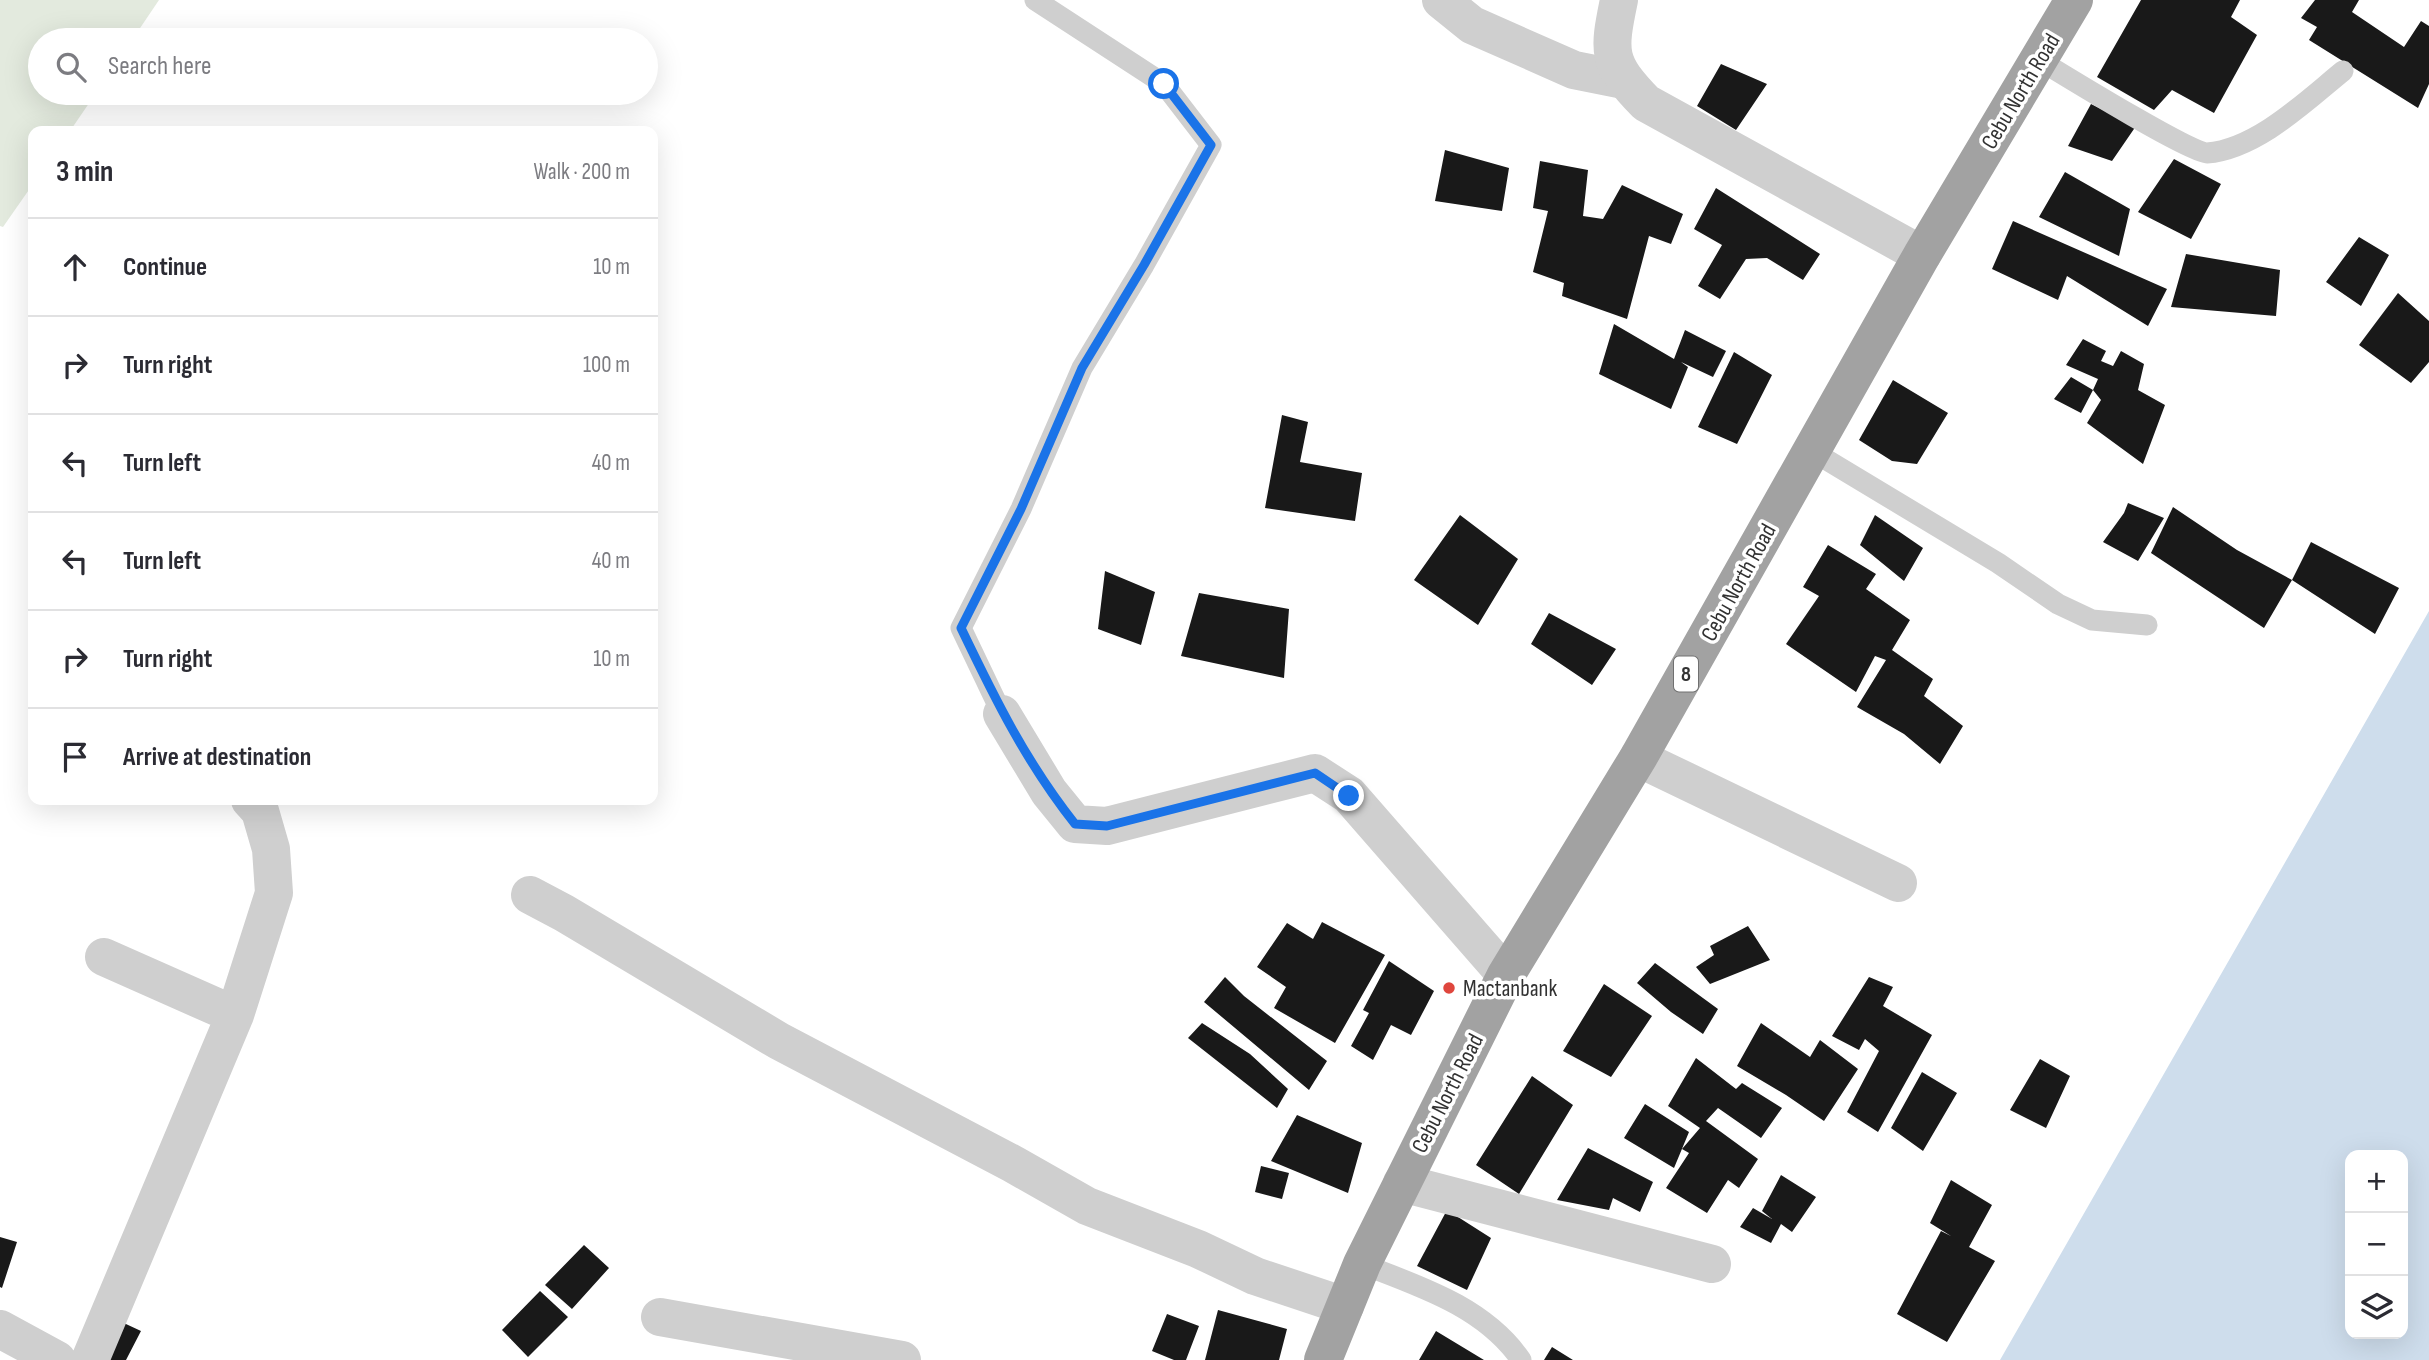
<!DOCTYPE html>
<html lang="en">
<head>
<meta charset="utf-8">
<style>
  body { margin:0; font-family:"Sofia Sans Condensed",sans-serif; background:#f2f2f3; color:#2b2b33 }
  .controls { position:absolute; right:21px; bottom:21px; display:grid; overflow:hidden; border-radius:14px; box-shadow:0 7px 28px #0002 }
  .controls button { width:63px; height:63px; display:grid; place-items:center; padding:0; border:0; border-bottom:2px solid #e1e1e2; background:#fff; color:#2b2b33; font:35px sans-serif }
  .stop { position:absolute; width:21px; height:21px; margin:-16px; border:5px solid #1a73e8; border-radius:50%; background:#fff }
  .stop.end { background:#1a73e8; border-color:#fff; box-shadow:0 2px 7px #0008 }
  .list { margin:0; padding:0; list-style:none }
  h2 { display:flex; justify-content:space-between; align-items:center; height:91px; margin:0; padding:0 28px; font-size:30px }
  h2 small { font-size:23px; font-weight:400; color:#7c7c81 }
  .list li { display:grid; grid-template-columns:46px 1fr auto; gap:21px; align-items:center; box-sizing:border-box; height:98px; padding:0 28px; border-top:2px solid #e1e1e2 }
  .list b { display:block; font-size:26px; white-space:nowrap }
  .list em { font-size:23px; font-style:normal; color:#7c7c81 }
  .icon { flex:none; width:38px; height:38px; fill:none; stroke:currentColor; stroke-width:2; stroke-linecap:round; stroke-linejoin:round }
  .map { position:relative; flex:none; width:2429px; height:1360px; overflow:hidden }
  .search { position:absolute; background:#fff; box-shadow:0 7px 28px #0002; left:28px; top:28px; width:630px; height:77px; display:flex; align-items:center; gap:18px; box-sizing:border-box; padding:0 24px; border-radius:38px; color:#7c7c81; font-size:26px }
  .panel { position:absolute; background:#fff; box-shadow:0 7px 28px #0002; left:28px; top:126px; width:630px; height:679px; border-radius:14px }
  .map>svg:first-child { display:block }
  .green { fill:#e3eade }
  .water { fill:#ceddec; fill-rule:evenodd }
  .building { fill:#191919 }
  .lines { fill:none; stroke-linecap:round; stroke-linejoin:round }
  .service { stroke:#cfcfcf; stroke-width:21 }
  .minor { stroke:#cfcfcf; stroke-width:38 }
  .tertiary { stroke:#cfcfcf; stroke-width:38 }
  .trunk { stroke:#a2a2a2; stroke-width:38 }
  .route { stroke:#1a73e8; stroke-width:9 }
  .poi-dot { fill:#df463d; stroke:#fff; stroke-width:2.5 }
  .labels { text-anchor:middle; stroke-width:7; stroke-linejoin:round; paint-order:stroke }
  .shield { fill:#fff; stroke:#707070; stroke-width:2 }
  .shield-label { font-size:21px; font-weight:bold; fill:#323232 }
  .street-label { font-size:23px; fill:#323232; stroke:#fff }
  .poi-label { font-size:23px; fill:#323232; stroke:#fff; text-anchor:start }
</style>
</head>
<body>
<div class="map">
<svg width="2429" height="1360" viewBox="0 0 2429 1360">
  <rect width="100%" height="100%" fill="#fff"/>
  <!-- green -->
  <path class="green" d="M0 0H159L132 40H40V93H96L70 131H33V184L3 227 0 226Z"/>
  <!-- water -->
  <path class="water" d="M2429 611V1360H2000ZM2350 1155H2403V1334H2350Z"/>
  <!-- building -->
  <path class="building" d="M2141 0H2240L2231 17 2257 35 2214 113 2172 90 2154 110 2097 77Z
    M2315 0H2359L2352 12 2404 47 2421 21 2429 26V84L2418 108 2309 40 2317 27 2301 18Z
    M1721 64 1767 84 1736 130 1697 106Z
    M2091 104 2136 126 2112 161 2068 146Z
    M1445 150 1509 168 1502 211 1435 201Z
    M2174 159 2221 184 2191 239 2138 212Z
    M1540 161 1588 170 1583 216 1603 219 1622 185 1683 214 1671 244 1649 236 1627 319 1562 296 1564 283 1533 272 1548 211 1533 208Z
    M2065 172 2130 209 2119 256 2039 217Z
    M1716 188 1820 254 1803 280 1767 258 1746 259 1720 299 1698 286 1722 245 1694 229Z
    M2013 221 2167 289 2148 326 2067 276 2058 300 1992 269Z
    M2359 237 2389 255 2361 306 2326 282Z
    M2186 254 2280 270 2276 316 2171 307Z
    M2398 293 2429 321V362L2411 383 2359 345Z
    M1614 324 1674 359 1685 330 1726 351 1713 377 1681 362 1688 367 1671 409 1599 374Z
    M2083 339 2106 351 2101 361 2113 366 2121 351 2144 364 2138 390 2165 405 2143 464 2087 423 2101 400 2093 390 2081 413 2054 399 2071 377 2093 390 2098 379 2066 365Z
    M1734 352 1772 375 1737 444 1698 427Z
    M1893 380 1948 413 1917 464 1892 461 1859 440Z
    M1282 415 1308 422 1300 462 1362 473 1355 521 1265 508Z
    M2128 503 2164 518 2138 561 2103 542 2124 513Z
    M2173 507 2237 550 2292 580 2264 628 2151 553Z
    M1460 515 1518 559 1478 625 1414 580Z
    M1875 515 1923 548 1904 581 1860 545Z
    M2311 542 2399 588 2375 634 2292 580Z
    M1828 545 1876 574 1866 589 1910 620 1892 650 1933 679 1924 696 1963 726 1940 764 1904 734 1857 707 1886 660 1875 656 1856 692 1786 644 1819 596 1803 587Z
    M1105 571 1155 592 1141 645 1098 629Z
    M1199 593 1289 609 1284 678 1181 656Z
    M1549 613 1616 649 1592 685 1531 644Z
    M1322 922 1385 955 1335 1043 1274 1008 1286 987 1257 967 1287 923 1313 939Z
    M1748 926 1770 960 1710 984 1696 967 1714 955 1710 946Z
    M1389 961 1434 991 1411 1035 1391 1025 1373 1060 1351 1046 1369 1013 1363 1010Z
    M1655 963 1718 1009 1703 1034 1671 1012 1637 983Z
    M1225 977 1244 996 1327 1061 1309 1090 1204 1002Z
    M1869 977 1893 987 1883 1006 1932 1035 1878 1132 1847 1112 1879 1051 1865 1039 1859 1050 1832 1036Z
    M1604 984 1652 1016 1611 1077 1563 1051Z
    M1202 1023 1250 1054 1288 1089 1277 1108 1188 1038Z
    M1761 1023 1810 1057 1820 1040 1858 1069 1824 1121 1786 1095 1737 1066Z
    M1696 1058 1736 1089 1742 1083 1782 1108 1761 1138 1718 1108 1706 1121 1758 1159 1739 1188 1728 1180 1707 1213 1666 1188 1689 1153 1682 1149 1700 1128 1668 1106Z
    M2040 1059 2070 1076 2046 1128 2010 1110Z
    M1922 1072 1957 1093 1923 1151 1891 1128Z
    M1532 1076 1573 1105 1519 1194 1476 1165Z
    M1645 1104 1689 1132 1674 1168 1624 1138Z
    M1297 1115 1362 1143 1348 1193 1271 1161Z
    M1588 1148 1653 1182 1640 1212 1613 1198 1609 1210 1557 1200Z
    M1261 1166 1289 1173 1282 1199 1255 1192Z
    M1781 1175 1816 1197 1792 1232 1781 1224 1771 1243 1740 1227 1753 1208 1772 1219 1762 1211Z
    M1951 1180 1992 1205 1969 1247 1995 1261 1947 1342 1897 1314 1941 1231 1951 1236 1930 1223Z
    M1447 1210 1491 1238 1467 1290 1417 1266Z
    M0 1237 17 1242 2 1288 0 1287Z
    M584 1245 609 1268 572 1309 545 1285Z
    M540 1291 568 1317 528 1357 502 1330Z
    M1218 1310 1287 1329 1279 1360H1205Z
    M1167 1314 1199 1326 1186 1360H1174L1152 1351Z
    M113 1318 141 1331 126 1360H110Z
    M1436 1331 1484 1360H1419Z
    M1552 1347 1573 1360H1544Z"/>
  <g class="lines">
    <!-- service -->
    <path class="service" d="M2039 60C2062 74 2192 154 2207 153 2257 149 2306 101 2343 71
      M1812 451 1998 563 2058 604 2092 620 2147 625
      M1002 714 961 628 1021 509 1082 368 1144 265 1211 145 1164 84 1035 0
      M1362 1264C1419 1286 1485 1307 1521 1360"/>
    <!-- minor -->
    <path class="minor" d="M1441 0 1472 25 1574 70 1624 80
      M1002 714 1049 792 1075 824 1107 826 1315 773 1349 795 1506 975
      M1638 758 1898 883
      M530 895 564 913 779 1041 1013 1164 1087 1206 1198 1249 1255 1276 1345 1306
      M104 957 235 1015
      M1402 1183 1712 1264
      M660 1317 902 1360
      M0 1329 57 1360
      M90 1360 235 1015 274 893 271 849 260 811 250 800"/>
    <!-- tertiary -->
    <path class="tertiary" d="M1619 0C1608 53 1607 63 1646 103L1922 255"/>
    <!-- trunk -->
    <path class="trunk" d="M1323 1360 1362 1264 1506 975 1638 758 1922 255 2074 0"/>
  </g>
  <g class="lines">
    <!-- route -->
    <path class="route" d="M1164 84 1211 145 1144 265 1082 368 1021 509 961 628C995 699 1026 762 1075 824L1107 826 1315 773 1349 796"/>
  </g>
  <!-- markers -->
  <circle class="poi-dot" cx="1449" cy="988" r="7"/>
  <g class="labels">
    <!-- shield labels -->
    <rect class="shield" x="1674" y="656.5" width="24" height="35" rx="5"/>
    <g class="shield-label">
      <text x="1686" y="681">8</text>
    </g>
    <!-- street labels -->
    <g class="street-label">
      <text transform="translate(2020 91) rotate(-59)" y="8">Cebu North Road</text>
      <text transform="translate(1738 582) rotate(-61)" y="8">Cebu North Road</text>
      <text transform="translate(1447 1093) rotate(-63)" y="8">Cebu North Road</text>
    </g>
    <!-- poi labels -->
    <g class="poi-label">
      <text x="1463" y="996">Mactanbank</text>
    </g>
  </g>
</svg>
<div class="controls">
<button>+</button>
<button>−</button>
<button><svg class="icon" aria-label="layers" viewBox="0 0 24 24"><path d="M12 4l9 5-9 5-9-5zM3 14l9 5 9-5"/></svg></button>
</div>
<div class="stop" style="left:1164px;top:84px"></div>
<div class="stop end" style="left:1349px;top:796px"></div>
<div class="search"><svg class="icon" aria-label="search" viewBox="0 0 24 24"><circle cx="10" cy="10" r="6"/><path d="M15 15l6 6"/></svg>Search here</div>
<section class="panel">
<h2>3 min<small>Walk · 200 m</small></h2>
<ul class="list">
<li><svg class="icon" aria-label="ahead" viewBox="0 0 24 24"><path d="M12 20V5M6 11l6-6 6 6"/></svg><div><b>Continue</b></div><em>10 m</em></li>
<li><svg class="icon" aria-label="right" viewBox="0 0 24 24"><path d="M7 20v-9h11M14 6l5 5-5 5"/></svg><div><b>Turn right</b></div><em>100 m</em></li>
<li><svg class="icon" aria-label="left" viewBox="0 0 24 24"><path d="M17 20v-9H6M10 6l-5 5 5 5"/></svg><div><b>Turn left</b></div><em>40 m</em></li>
<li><svg class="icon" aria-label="left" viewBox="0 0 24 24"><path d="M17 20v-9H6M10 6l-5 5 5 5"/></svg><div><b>Turn left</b></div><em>40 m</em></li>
<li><svg class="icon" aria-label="right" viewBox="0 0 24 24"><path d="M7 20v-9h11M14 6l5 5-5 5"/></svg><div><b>Turn right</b></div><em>10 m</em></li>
<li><svg class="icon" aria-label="arrive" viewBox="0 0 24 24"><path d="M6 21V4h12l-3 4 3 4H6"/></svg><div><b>Arrive at destination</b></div></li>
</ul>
</section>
</div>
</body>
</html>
